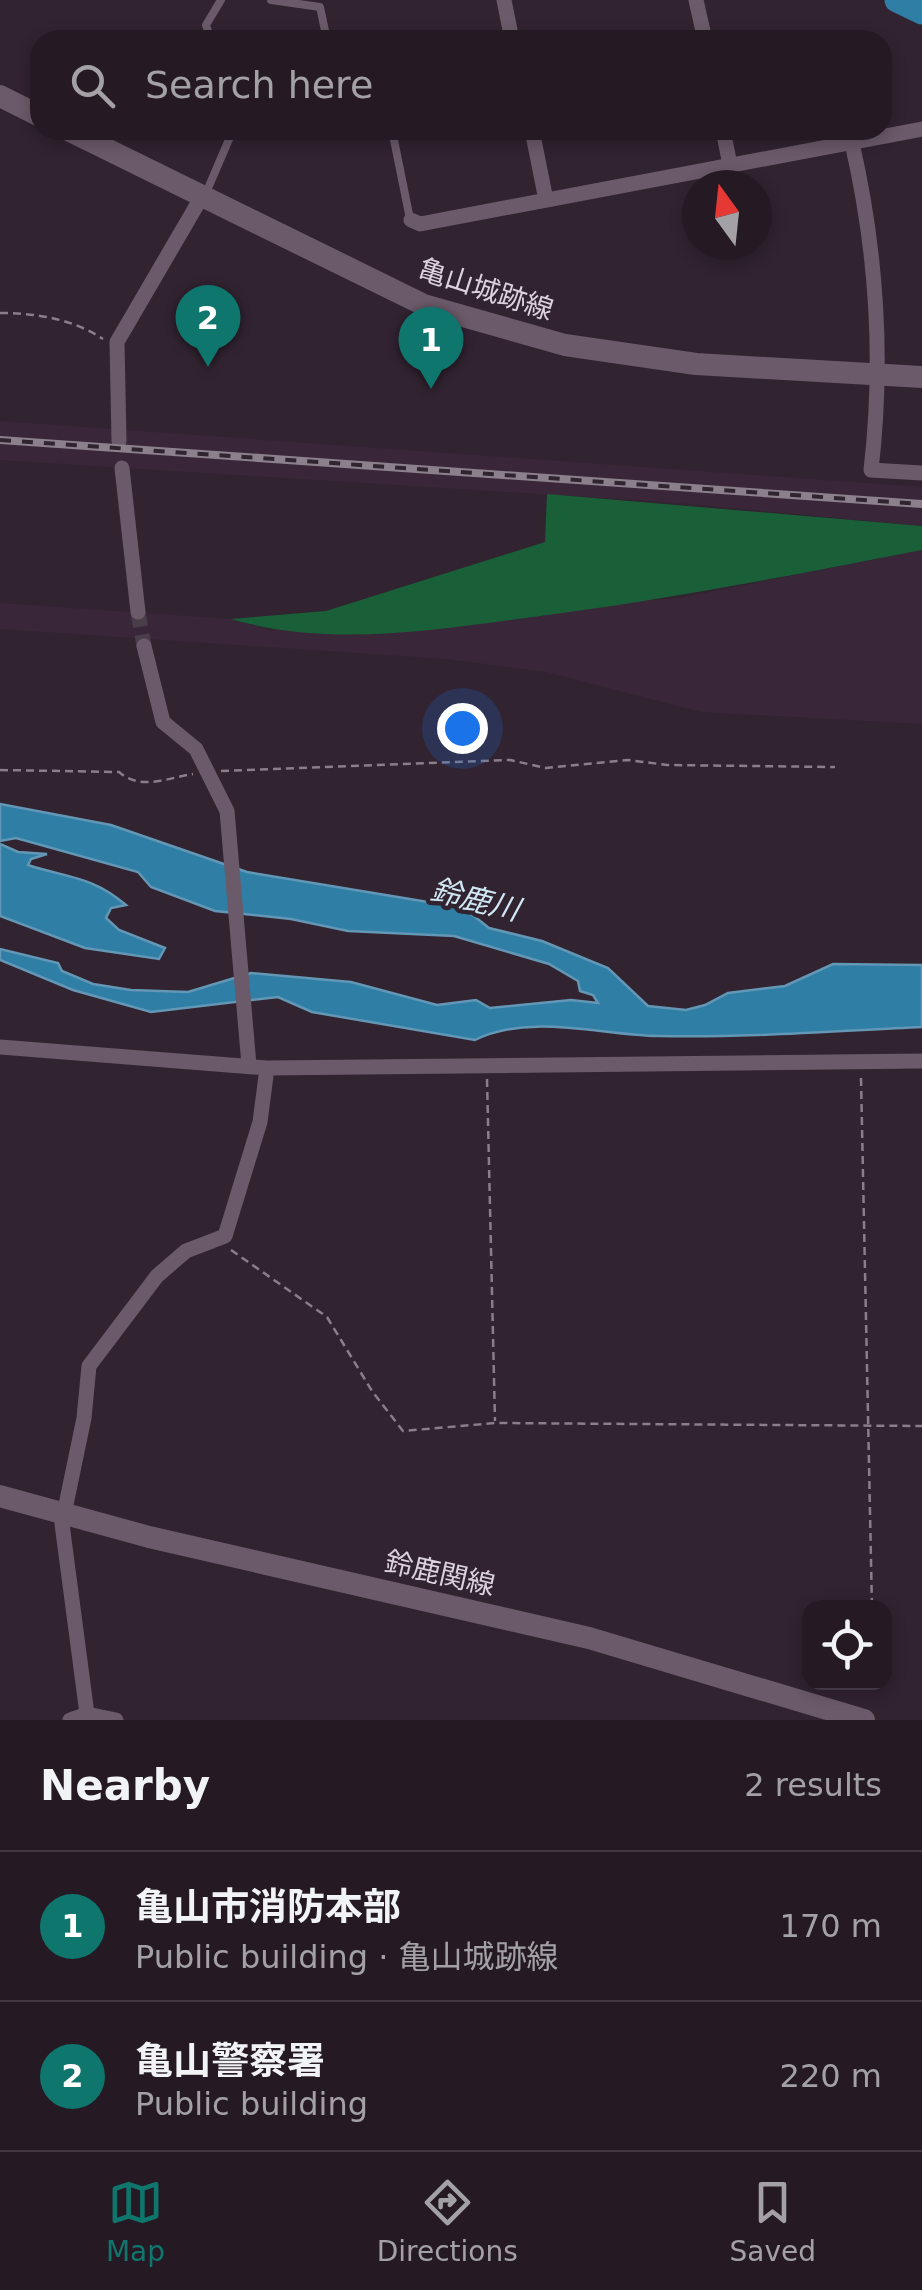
<!DOCTYPE html>
<html lang="en">
<head>
<meta charset="utf-8">
<style>
  body { margin:0; font-family:"DejaVu Sans","Noto Sans JP",sans-serif; background:#2d232c; color:#f1f3f6 }
  .controls { position:absolute; right:30px; bottom:30px; display:grid; overflow:hidden; border-radius:20px; box-shadow:0 5px 15px #0003 }
  .controls button { width:90px; height:90px; display:grid; place-items:center; padding:0; border:0; border-bottom:2px solid #423841; background:#251a24; color:#f1f3f6; font:50px sans-serif }
  .compass { position:absolute; left:682px; top:170px; width:90px; height:90px; border-radius:50%; background:#251a24; box-shadow:0 5px 15px #0003; rotate:345deg }
  .you { position:absolute; left:462px; top:728px; width:35px; height:35px; margin:-25px; border:8px solid #fff; border-radius:50%; background:#1a73e8; box-shadow:0 0 0 15px #1a73e833 }
  .badge { display:grid; place-items:center; width:65px; height:65px; border-radius:50%; background:#0f766e; color:#fff; font-size:32px; font-weight:700 }
  .pin { position:absolute; translate:-50% -82px; filter:drop-shadow(0 2px 5px #0008) }
  .pin::after { content:''; position:absolute; top:52px; width:35px; height:30px; background:inherit; clip-path:polygon(0 0,100% 0,50% 100%) }
  .list { margin:0; padding:0; list-style:none }
  h2 { display:flex; justify-content:space-between; align-items:center; height:130px; margin:0; padding:0 40px; font-size:42px }
  h2 small { font-size:32px; font-weight:400; color:#a3a1a6 }
  .list li { display:grid; grid-template-columns:65px 1fr auto; gap:30px; align-items:center; box-sizing:border-box; height:150px; padding:0 40px; border-top:2px solid #423841 }
  .list b { display:block; font-size:38px; white-space:nowrap }
  .list p { margin:0; font-size:32px; white-space:nowrap; color:#a3a1a6 }
  .list em { font-size:32px; font-style:normal; color:#a3a1a6 }
  .icon { flex:none; width:55px; height:55px; fill:none; stroke:currentColor; stroke-width:2; stroke-linecap:round; stroke-linejoin:round }
  .map { position:relative; flex:none; width:922px; height:1720px; overflow:hidden }
  .search { position:absolute; background:#251a24; box-shadow:0 5px 15px #0003; left:30px; right:30px; top:30px; height:110px; display:flex; align-items:center; gap:25px; box-sizing:border-box; padding:0 35px; border-radius:30px; color:#a3a1a6; font-size:38px }
  .sheet { height:430px; background:#251a24 }
  nav { display:flex; justify-content:space-around; align-items:center; box-sizing:border-box; height:140px; border-top:2px solid #423841; background:#251a24; font-size:28px; color:#a3a1a6 }
  nav a { display:grid; justify-items:center; gap:5px }
  nav .on { color:#0f766e }
  .map>svg:first-child { display:block }
  .built { fill:#3a2639 }
  .green { fill:#196038 }
  .water { fill:#2f7ea5; stroke:#6397b5; stroke-width:2.5 }
  .lines { fill:none; stroke-linecap:round; stroke-linejoin:round }
  .river { stroke:#2f7ea5; stroke-width:25 }
  .minor-tunnel { stroke:#4a3d4a; stroke-width:15; stroke-dasharray:15 8; stroke-linecap:butt }
  .path { stroke:#8a7e89; stroke-width:2.5; stroke-dasharray:8 5; stroke-linecap:butt }
  .service { stroke:#6b5a69; stroke-width:8 }
  .minor { stroke:#6b5a69; stroke-width:15 }
  .secondary { stroke:#6b5a69; stroke-width:22 }
  .rail-casing { stroke:#8b808b; stroke-width:8 }
  .rail { stroke:#312330; stroke-width:4; stroke-dasharray:11; stroke-linecap:butt }
  .labels { text-anchor:middle; stroke-width:9; stroke-linejoin:round; paint-order:stroke }
  .street-label { font-size:28px; fill:#dbd2db; stroke:#312330 }
  .water-label { font-size:30px; font-style:italic; fill:#d0e7f4; stroke:#312330 }
</style>
</head>
<body>
<div class="map">
<svg width="922" height="1720" viewBox="0 0 922 1720">
  <rect width="100%" height="100%" fill="#312330"/>
  <!-- built -->
  <path class="built" d="M0 421 922 487V526L666 502 0 460Z
    M922 550V724L701 712 546 672 446 659 0 629V603L231 619 270 630 679 598Z"/>
  <!-- green -->
  <path class="green" d="M547 494 922 526V550C790 576 659 601 525 618 428 631 326 647 231 619L326 611 545 542Z"/>
  <!-- water -->
  <path class="water" d="M0 804 111 825 247 872 464 908 489 928 542 941 608 968 648 1006 686 1010 705 1005 728 993 785 986 833 964 922 965V1027C835 1031 746 1038 658 1036 600 1035 530 1013 475 1040L312 1012 278 997 151 1012 73 990 0 960V949L58 963 62 971 93 984 131 990 188 992 251 973 351 982 437 1005 476 1000 490 1008 571 1000 598 1003 593 995 580 991 578 981 549 964 454 936 348 931 291 919 215 911 151 887 138 872 16 838 0 841Z
    M0 844 18 852 47 854 31 859 28 865C68 878 92 876 126 905L111 908 106 918 119 930 165 948 159 959 85 948 0 916Z"/>
  <g class="lines">
    <!-- river -->
    <path class="river" d="M897 0 922 12"/>
    <!-- minor-tunnel -->
    <path class="minor-tunnel" d="M138 612 144 646"/>
    <!-- path -->
    <path class="path" d="M0 313C36 313 73 319 103 339
      M0 770 119 772C141 791 167 778 193 774
      M221 771 510 760 546 768 628 760 667 765 835 767
      M861 1078 872 1608
      M487 1079 495 1421
      M231 1250 327 1317 372 1391 403 1431 495 1423 922 1426"/>
    <!-- service -->
    <path class="service" d="M271 0 320 7 327 40
      M211 40 206 25 221 0
      M358 40H371
      M392 130 410 219
      M209 186 233 130"/>
    <!-- minor -->
    <path class="minor" d="M504 0 512 40
      M696 0 705 40
      M532 130 546 200
      M723 130 730 165
      M852 143C877 252 884 358 871 470L922 473
      M411 220 420 224 922 129
      M119 441 117 342 201 198
      M122 468 138 612
      M144 646 163 722 196 749 227 811 249 1065
      M0 1047 267 1068 922 1061
      M87 1714 62 1524 84 1418 89 1366 157 1276 186 1251 225 1236 260 1122 267 1068
      M70 1720 87 1714 116 1720"/>
    <!-- secondary -->
    <path class="secondary" d="M0 96 40 116
      M68 130 424 305 565 345 696 364 922 377
      M0 1496 149 1537 589 1638 864 1720"/>
    <defs>
      <path id="rail" d="M0 440 922 504"/>
    </defs>
    <!-- rail casing -->
    <use href="#rail" class="rail-casing"/>
    <!-- rail -->
    <use href="#rail" class="rail"/>
  </g>
  <g class="labels">
    <!-- street labels -->
    <g class="street-label">
      <text transform="translate(486 289) rotate(18)" y="10">亀山城跡線</text>
      <text transform="translate(440 1573) rotate(13)" y="10">鈴鹿関線</text>
    </g>
    <!-- water labels -->
    <g class="water-label">
      <text transform="translate(475 900) rotate(14)" y="10">鈴鹿川</text>
    </g>
  </g>
</svg>
<div class="controls">
<button><svg class="icon" aria-label="locate" viewBox="0 0 24 24"><circle cx="12" cy="12" r="6"/><path d="M12 2v4M12 18v4M2 12h4M18 12h4"/></svg></button>
</div>
<svg class="compass" viewBox="-18 -18 36 36"><path d="M0-13l5 13h-10z" fill="#e53935"/><path d="M0 13l5-13h-10z" fill="#a3a1a6"/></svg>
<div class="you"></div>
<div class="pin badge" style="left:431px;top:389px">1</div>
<div class="pin badge" style="left:208px;top:367px">2</div>
<div class="search"><svg class="icon" aria-label="search" viewBox="0 0 24 24"><circle cx="10" cy="10" r="6"/><path d="M15 15l6 6"/></svg>Search here</div>
</div>
<section class="sheet">
<h2>Nearby<small>2 results</small></h2>
<ul class="list">
<li><span class="badge">1</span><div><b>亀山市消防本部</b><p>Public building · 亀山城跡線</p></div><em>170 m</em></li>
<li><span class="badge">2</span><div><b>亀山警察署</b><p>Public building</p></div><em>220 m</em></li>
</ul>
</section>
<nav>
<a class="on"><svg class="icon" aria-label="map" viewBox="0 0 24 24"><path d="M3 6l6-2 6 2 6-2v14l-6 2-6-2-6 2zM9 4v14M15 6v14"/></svg>Map</a>
<a><svg class="icon" aria-label="directions" viewBox="0 0 24 24"><path d="M12 3l9 9-9 9-9-9zM9 14v-3h6M13 9l2 2-2 2"/></svg>Directions</a>
<a><svg class="icon" aria-label="saved" viewBox="0 0 24 24"><path d="M7 4h10v16l-5-4-5 4z"/></svg>Saved</a>
</nav>
</body>
</html>
